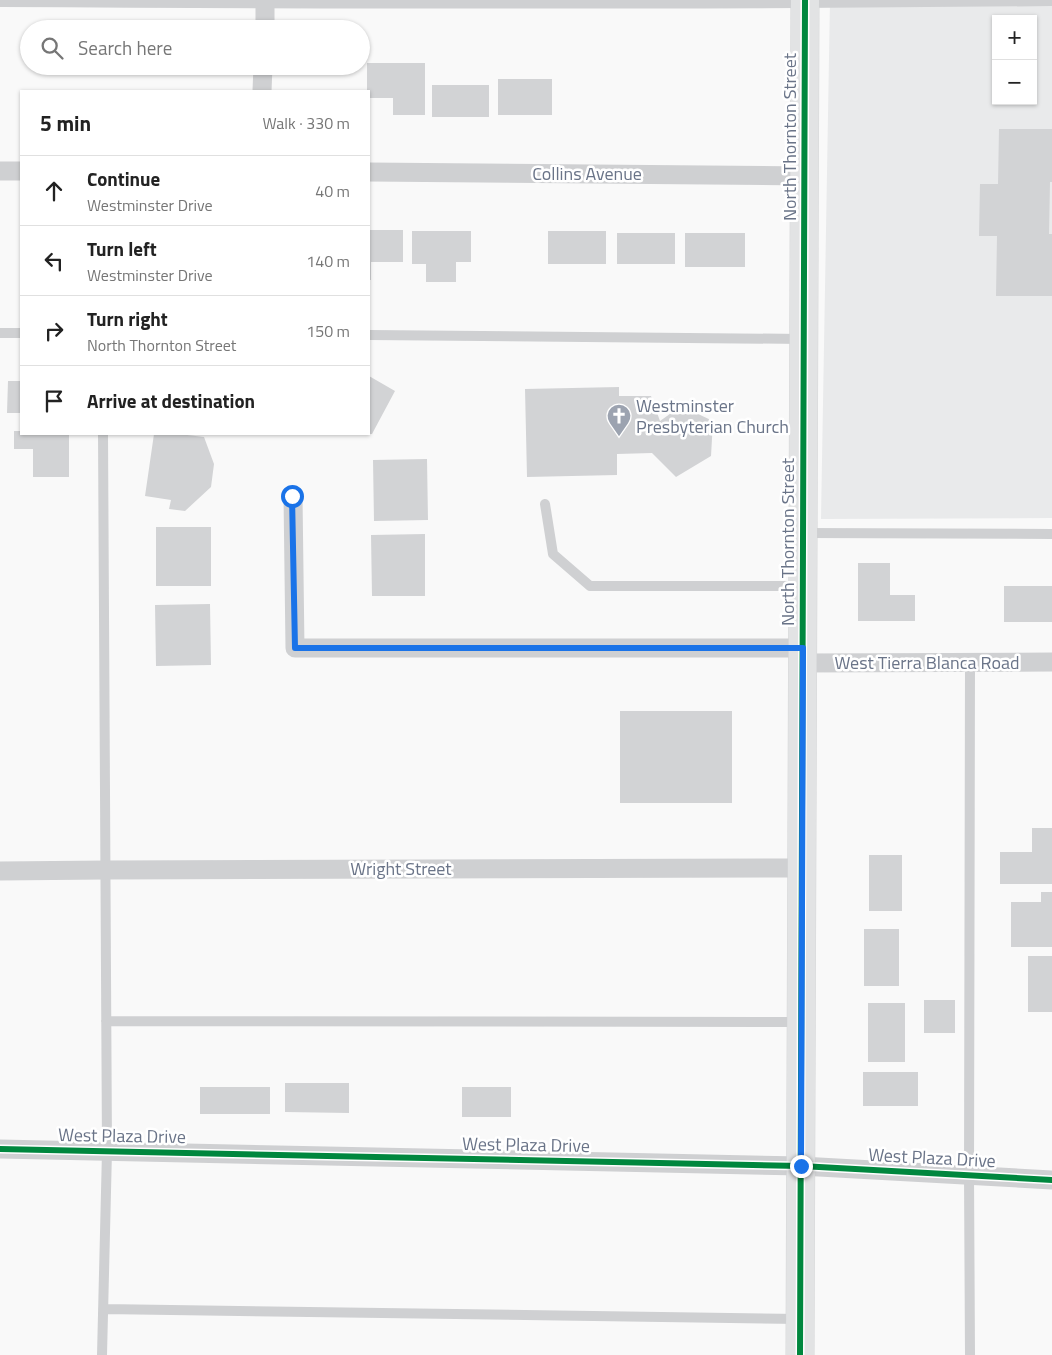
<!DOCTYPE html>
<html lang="en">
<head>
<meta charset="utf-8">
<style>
  body { margin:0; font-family:"Titillium Web",sans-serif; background:#f2f2f2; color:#222 }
  .controls { position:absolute; right:15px; top:15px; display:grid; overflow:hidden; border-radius:0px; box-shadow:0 1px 4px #0004 }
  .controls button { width:45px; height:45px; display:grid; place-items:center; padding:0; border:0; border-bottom:1px solid #e0e0e0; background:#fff; color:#222; font:25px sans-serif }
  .stop { position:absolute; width:15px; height:15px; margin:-11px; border:4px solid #1a73e8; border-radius:50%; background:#fff }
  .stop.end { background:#1a73e8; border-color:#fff; box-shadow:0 1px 5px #0008 }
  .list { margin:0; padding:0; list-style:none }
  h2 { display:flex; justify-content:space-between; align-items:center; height:65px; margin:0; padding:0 20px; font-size:21px }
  h2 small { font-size:16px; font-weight:400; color:#767676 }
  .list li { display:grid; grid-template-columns:32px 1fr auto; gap:15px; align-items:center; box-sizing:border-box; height:70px; padding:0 20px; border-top:1px solid #e0e0e0 }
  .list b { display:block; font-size:19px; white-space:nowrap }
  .list p { margin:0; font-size:16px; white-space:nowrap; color:#767676 }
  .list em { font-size:16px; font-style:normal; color:#767676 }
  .icon { flex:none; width:28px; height:28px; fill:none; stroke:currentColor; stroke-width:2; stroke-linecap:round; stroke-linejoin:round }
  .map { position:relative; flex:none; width:1052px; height:1355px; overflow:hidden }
  .search { position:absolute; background:#fff; box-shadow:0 1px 4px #0004; left:20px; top:20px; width:350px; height:55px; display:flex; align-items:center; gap:12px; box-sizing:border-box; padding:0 18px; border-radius:28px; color:#767676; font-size:19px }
  .panel { position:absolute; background:#fff; box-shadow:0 1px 4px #0004; left:20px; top:90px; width:350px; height:345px; border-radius:0px }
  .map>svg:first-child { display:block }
  .built { fill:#e9eaeb; fill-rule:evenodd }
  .building { fill:#d2d3d5 }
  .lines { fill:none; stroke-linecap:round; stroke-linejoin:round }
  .secondary-casing { stroke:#d6d7d8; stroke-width:29 }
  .lane { stroke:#cfd0d2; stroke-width:10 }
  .street { stroke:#cfd0d2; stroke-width:19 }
  .secondary { stroke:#e2e3e4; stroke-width:28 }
  .cycleway-casing { stroke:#fff; stroke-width:9 }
  .cycleway { stroke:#00873e; stroke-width:6 }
  .route { stroke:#1a73e8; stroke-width:6 }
  .labels { text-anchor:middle; stroke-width:5; stroke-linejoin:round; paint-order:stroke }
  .street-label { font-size:18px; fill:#6a7488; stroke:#fff }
  .poi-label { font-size:18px; fill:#6a7488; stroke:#fff; text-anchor:start }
</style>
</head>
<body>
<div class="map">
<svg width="1052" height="1355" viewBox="0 0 1052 1355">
  <rect width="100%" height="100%" fill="#f9f9f9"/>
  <!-- built -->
  <path class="built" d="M830 0H1052V518L821 519ZM996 19H1033V101H996Z"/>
  <!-- building -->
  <path class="building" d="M367 63H425V115H393V98H369V91H367Z
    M498 79H552V115H498Z
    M432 85H489V117H432Z
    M999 129H1052V182H1050L1049 234H1052V296H996L997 236H979L980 184H998Z
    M369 230H403V262H371V280H369Z
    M412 231H471V262H456V282H426V264H412Z
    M548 231H606V264H548Z
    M617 233H675V264H617Z
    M685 233H745V267H685Z
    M369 376 395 391 372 434H369Z
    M8 381H21V413H7Z
    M619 387V396H651L660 421 681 406 713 421 711 456 676 477 652 453 617 454V475L527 477 525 389Z
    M14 431H21V434H69V477H33V449H14Z
    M154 434H179L204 437 214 464 211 487 185 511 169 509 171 500 145 496Z
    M427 459 428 520 374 521 373 460Z
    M156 527H211V586H156Z
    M425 534V596H372L371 535Z
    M858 563H890V595H915V621H858Z
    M1004 586H1052V622H1004Z
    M210 604 211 665 156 666 155 605Z
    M620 711H732V803H620Z
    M1032 828H1052V884H1000V852H1032Z
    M869 855H902V911H869Z
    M1041 892H1052V947H1011V902H1041Z
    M864 929H899V986H864Z
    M1028 956H1052V1012H1028Z
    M924 1000H955V1033H924Z
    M868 1003H905V1062H868Z
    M863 1072H918V1106H863Z
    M285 1083H349V1113L285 1112Z
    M200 1087H270V1114H200Z
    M462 1087H511V1117H462Z"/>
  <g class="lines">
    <defs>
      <path id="secondary" d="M800 1355 805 0"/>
    </defs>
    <!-- secondary casing -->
    <use href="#secondary" class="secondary-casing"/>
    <!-- lane -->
    <path class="lane" d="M0 2C351 4 701 5 1052 1
      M0 333H21
      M369 335 803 339
      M545 504 553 554 590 586H803
      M805 533 1052 534
      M106 1021 800 1022
      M103 1309 799 1319
      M102 1355 107 1151 103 434
      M970 1355 969 1176 970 663"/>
    <!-- street -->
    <path class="street" d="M265 29V4
      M262 91 263 66
      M0 171H21
      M369 172 805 176
      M293 496 295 648H803
      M803 663 1052 662
      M0 871 106 870 802 868
      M0 1149 801 1166 1052 1180"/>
    <!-- secondary -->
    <use href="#secondary" class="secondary"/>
    <defs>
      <path id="cycleway" d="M0 1149 801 1166 1052 1180
        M800 1355 805 0"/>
    </defs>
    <!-- cycleway casing -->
    <use href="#cycleway" class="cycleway-casing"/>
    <!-- cycleway -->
    <use href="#cycleway" class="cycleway"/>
  </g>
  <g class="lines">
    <!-- route -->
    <path class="route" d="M292 496 295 648H803L801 1166"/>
  </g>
  <!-- icons -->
  <defs>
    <symbol id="church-pin" viewBox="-11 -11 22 30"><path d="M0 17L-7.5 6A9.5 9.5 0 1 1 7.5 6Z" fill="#9ca3b0" stroke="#fff"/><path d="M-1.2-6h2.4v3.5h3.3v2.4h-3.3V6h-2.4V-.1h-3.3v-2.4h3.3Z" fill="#fff"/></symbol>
  </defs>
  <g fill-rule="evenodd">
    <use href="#church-pin" x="605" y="402" width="28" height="38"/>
  </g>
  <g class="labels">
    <!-- street labels -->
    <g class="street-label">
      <text transform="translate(790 137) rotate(-90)" y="6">North Thornton Street</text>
      <text x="587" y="180">Collins Avenue</text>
      <text transform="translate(788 542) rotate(-90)" y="6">North Thornton Street</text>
      <text x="927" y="669">West Tierra Blanca Road</text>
      <text x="401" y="875">Wright Street</text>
      <text transform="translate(122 1136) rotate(1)" y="6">West Plaza Drive</text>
      <text transform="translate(526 1145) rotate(1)" y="6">West Plaza Drive</text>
      <text transform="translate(932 1158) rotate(3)" y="6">West Plaza Drive</text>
    </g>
    <!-- poi labels -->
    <g class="poi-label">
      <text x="636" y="412">Westminster<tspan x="636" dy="21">Presbyterian Church</tspan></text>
    </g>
  </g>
</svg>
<div class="controls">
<button>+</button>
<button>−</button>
</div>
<div class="stop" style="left:292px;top:496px"></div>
<div class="stop end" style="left:801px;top:1166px"></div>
<div class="search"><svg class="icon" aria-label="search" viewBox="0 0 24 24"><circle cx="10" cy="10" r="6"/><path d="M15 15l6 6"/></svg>Search here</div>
<section class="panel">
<h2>5 min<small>Walk · 330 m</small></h2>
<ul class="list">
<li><svg class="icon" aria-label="ahead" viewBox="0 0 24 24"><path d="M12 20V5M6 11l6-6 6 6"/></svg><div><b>Continue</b><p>Westminster Drive</p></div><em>40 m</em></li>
<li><svg class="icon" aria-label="left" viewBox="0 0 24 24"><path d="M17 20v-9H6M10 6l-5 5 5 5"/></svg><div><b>Turn left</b><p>Westminster Drive</p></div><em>140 m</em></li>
<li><svg class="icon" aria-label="right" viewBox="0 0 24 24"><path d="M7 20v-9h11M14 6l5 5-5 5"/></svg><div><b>Turn right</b><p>North Thornton Street</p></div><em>150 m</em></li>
<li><svg class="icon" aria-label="arrive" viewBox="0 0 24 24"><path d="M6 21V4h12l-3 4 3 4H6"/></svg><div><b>Arrive at destination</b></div></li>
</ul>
</section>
</div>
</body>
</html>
